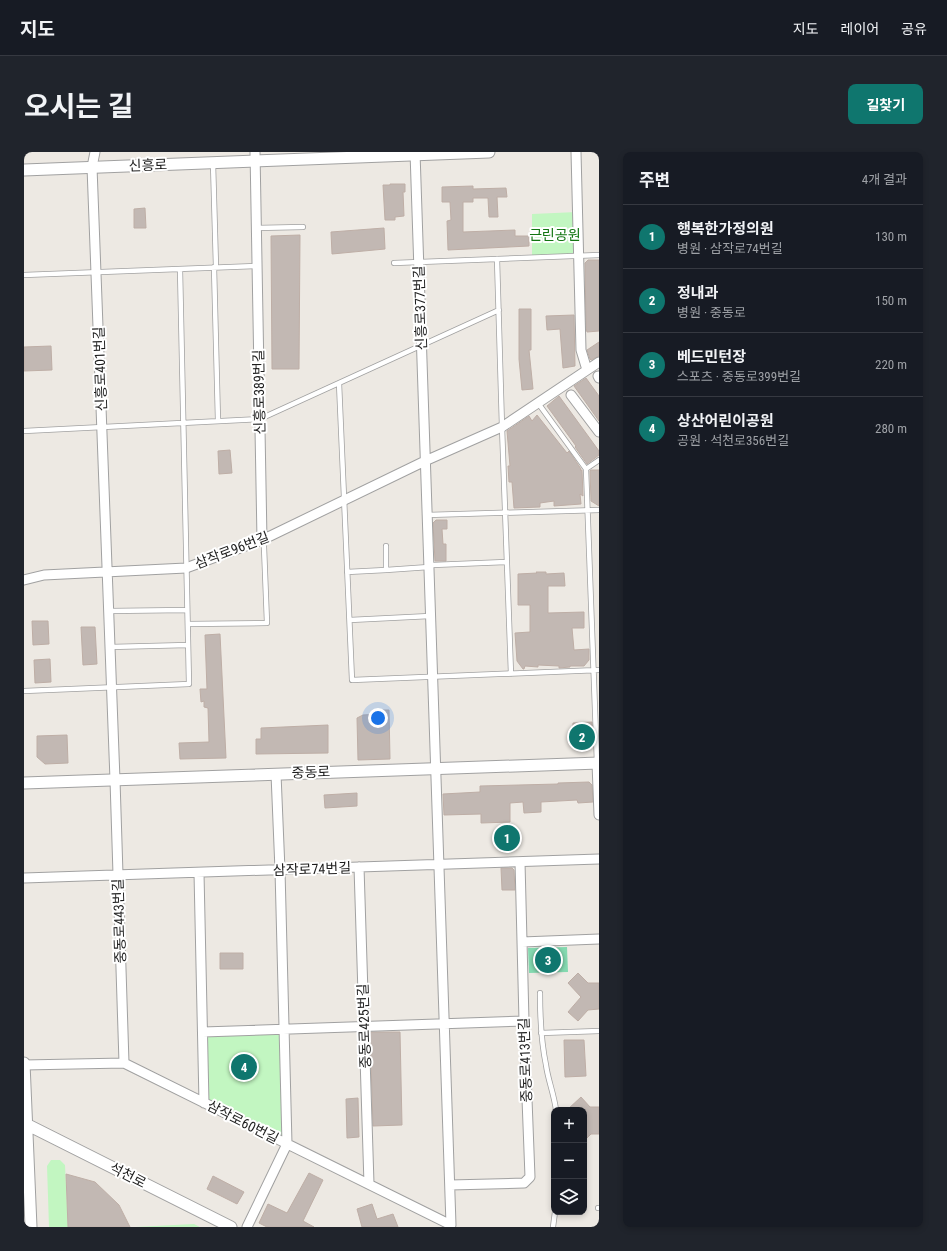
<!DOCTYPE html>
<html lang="ko">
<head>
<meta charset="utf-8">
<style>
  body { margin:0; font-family:"Roboto Condensed","Noto Sans KR",sans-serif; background:#20242c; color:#f1f3f6 }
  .controls { position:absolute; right:12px; bottom:12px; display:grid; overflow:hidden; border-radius:8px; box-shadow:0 2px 6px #0003 }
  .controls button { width:36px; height:36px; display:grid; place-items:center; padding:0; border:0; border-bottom:1px solid #363941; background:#171b24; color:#f1f3f6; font:20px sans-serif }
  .you { position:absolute; left:354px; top:566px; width:14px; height:14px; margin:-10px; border:3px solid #fff; border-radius:50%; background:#1a73e8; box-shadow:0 0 0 6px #1a73e833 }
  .badge { display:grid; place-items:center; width:26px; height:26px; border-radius:50%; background:#0f766e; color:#fff; font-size:13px; font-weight:700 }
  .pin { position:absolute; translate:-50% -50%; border:2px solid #fff; box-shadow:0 1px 4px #0006 }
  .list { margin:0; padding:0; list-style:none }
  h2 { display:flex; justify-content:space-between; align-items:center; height:52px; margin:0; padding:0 16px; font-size:17px }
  h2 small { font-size:13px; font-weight:400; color:#9ea1a6 }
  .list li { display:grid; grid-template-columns:26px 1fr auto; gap:12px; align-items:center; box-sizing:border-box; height:64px; padding:0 16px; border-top:1px solid #363941 }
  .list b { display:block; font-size:15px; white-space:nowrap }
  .list p { margin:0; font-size:13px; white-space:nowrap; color:#9ea1a6 }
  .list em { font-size:13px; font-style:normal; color:#9ea1a6 }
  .icon { flex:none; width:22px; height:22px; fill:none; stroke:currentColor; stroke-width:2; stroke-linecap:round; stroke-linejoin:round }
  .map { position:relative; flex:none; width:575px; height:1075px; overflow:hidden; border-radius:8px }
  header { display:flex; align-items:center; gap:24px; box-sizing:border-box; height:56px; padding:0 20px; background:#171b24; border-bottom:1px solid #363941 }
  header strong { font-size:19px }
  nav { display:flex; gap:22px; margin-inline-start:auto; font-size:14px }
  .intro { display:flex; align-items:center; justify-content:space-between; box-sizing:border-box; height:96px; padding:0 24px }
  h1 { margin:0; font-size:28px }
  .button { padding:10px 18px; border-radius:8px; background:#0f766e; color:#fff; font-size:14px; font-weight:700 }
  main { display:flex; gap:24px; padding:0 24px }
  aside { flex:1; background:#171b24; border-radius:8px; box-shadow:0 2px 6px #0003 }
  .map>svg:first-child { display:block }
  .park { fill:#c2f6c1 }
  .pitch { fill:#84d9b0 }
  .building { fill:#c2b8b3; stroke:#beaea6 }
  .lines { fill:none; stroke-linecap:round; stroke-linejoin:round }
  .service-casing { stroke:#a1a1a1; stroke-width:6 }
  .minor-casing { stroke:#a1a1a1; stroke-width:11 }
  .tertiary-casing { stroke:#a1a1a1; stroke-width:13 }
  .service { stroke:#fff; stroke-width:4.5 }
  .minor { stroke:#fff; stroke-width:9 }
  .tertiary { stroke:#fff; stroke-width:11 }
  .labels { text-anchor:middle; stroke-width:4; stroke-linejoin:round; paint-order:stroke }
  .street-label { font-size:14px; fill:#1d1d1d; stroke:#fff }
  .park-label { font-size:14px; fill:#127511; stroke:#fff }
</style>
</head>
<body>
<header>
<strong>지도</strong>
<nav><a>지도</a><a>레이어</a><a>공유</a></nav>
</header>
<div class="intro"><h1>오시는 길</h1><a class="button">길찾기</a></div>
<main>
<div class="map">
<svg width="575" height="1075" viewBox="0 0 575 1075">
  <rect width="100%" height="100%" fill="#ede9e3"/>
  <!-- park -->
  <path class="park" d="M553 60 554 104 508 106V62Z
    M260 878 263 992 180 951 179 880Z
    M27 1008H36L41 1013 44 1075H25L23 1014Z
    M170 1072 176 1075H111Z"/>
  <!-- pitch -->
  <path class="pitch" d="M543 795 544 820 505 821 504 796Z"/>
  <!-- building -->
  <path class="building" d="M366 32H381V40H379L380 64 371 65V68H361L359 33H366Z
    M449 34V37L482 36 483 45H473L474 65H465L464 46H449V50H439V80L491 78V84H505V94L424 98 423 69 427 68 426 50H418V35Z
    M121 56 122 76H110V57Z
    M360 76 361 97 308 102 307 80Z
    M276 83 275 217H248L247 84Z
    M564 108H575V179L563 180 562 176 561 111Z
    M495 157H507V198H505L509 237 498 238 495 207Z
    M550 163 551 214 539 216 536 177 523 178 522 164Z
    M575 190V204L567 208 566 207 563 198Z
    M27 194 28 218 0 219V195Z
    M562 226 575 244V269L550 234Z
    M535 244 575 299V303L563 312 551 295 552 294 523 254Z
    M513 263 543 301 545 299 557 317 556 318H558L559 344 556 342 557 352 530 354V349L516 351V355L490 356 488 330H485L484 314H486L483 279 505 264 508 269Z
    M206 298 208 321 195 322 194 299Z
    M567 318H575V354L567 349 566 319Z
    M412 368H423V377H418L419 392H422V409H411L409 371Z
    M512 420H522V422L540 421 541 434H524V461L560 460V476H548L550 498 565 497V508L560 514H546V515L535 516V514L514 513V515L501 514 500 517H499L493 509 491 481 506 480V453H494V422L513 421Z
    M8 469H24L25 492 9 493Z
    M57 475H71L73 512 59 513Z
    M196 482 202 606 156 607 155 591 185 590 184 556 180 555V549L177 550 176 537H183L181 483Z
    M26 507 27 530 11 531 10 508Z
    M357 558H365L366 607 334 608 333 566 339 563 357 562Z
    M568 570 569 595H548L549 571Z
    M304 573V601L232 602V587H237V576Z
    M43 583 44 611 21 612 13 605V584Z
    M565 630 568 633 569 650 554 651 553 648 517 650V660L500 661 499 650 486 651V670L457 671V662L420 663 419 642 456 640V634L534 632V631Z
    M333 641V654L301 656 300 643Z
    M477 716H488L490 718 491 738H478Z
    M196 801H219V817H196Z
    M554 821 564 831H575V857L564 858 554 869 544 860 557 845 544 831Z
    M346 880H376L378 973 349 974Z
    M540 888H560L562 924 541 925Z
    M557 945 566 955H575V982H567L560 989V958H543Z
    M334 946 335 985 323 986 322 947Z
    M285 1021 299 1028 279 1069 290 1075H243L235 1071 244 1052 263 1061Z
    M42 1022 71 1030 95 1053 106 1075H44Z
    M189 1024 220 1040 213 1052 183 1037Z
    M348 1052 353 1067 369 1062 374 1075H338L333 1057Z"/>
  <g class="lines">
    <defs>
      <path id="service" d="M189 11 192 115
        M232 76 279 75
        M473 107 478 275 487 522
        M370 111 575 103
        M190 115 194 269
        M0 123 233 114
        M315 231 328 528 575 518
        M514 251 562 317
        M0 279 236 267 475 158
        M562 317 573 611
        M562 317 575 308
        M403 363 575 358
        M362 418 405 415 409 413 482 410
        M323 420 362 418V394
        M85 459 163 458
        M326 468 406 464
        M164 472 243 471 240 395 238 388
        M86 495 164 493
        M0 539 165 532 156 117
        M516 841C516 865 517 889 522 913 524 928 530 942 532 958
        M517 881 575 879
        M574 1056H575
        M529 1075 531 1060"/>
      <path id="minor" d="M71 0 68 15 91 628 100 911
        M231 0 238 388
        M391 0C402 358 416 715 427 1073L426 1075
        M552 0 557 198 563 218
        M574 224 575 226
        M547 243 575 280
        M0 428 20 423 162 416 238 388 401 309 478 275 575 210
        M573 611 575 663
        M335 715 345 1032
        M175 721 180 951
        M0 726 575 707
        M498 790 575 787
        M179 880 500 869
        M0 913 100 911 427 1073
        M426 1033 500 1031 506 1025 500 869 496 710
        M223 1075 263 992 256 718 252 622"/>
      <path id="tertiary" d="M0 18 465 0
        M0 631 575 611
        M0 911 7 1075
        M0 971 207 1075"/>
    </defs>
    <!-- service casing -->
    <use href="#service" class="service-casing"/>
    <!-- minor casing -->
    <use href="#minor" class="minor-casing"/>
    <!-- tertiary casing -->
    <use href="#tertiary" class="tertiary-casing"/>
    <!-- service -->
    <use href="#service" class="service"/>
    <!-- minor -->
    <use href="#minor" class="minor"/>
    <!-- tertiary -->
    <use href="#tertiary" class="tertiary"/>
  </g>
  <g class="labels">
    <!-- street labels -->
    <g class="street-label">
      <text transform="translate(124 13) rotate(-2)" y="5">신흥로</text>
      <text transform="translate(396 156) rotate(-92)" y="5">신흥로377번길</text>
      <text transform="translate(76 217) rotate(-92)" y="5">신흥로401번길</text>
      <text transform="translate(235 240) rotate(-91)" y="5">신흥로389번길</text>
      <text transform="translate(208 398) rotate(-21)" y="5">삼작로96번길</text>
      <text transform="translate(287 620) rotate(-2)" y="5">중동로</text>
      <text transform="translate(288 717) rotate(-2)" y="5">삼작로74번길</text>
      <text transform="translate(95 769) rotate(-92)" y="5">중동로443번길</text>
      <text transform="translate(340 874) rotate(-92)" y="5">중동로425번길</text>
      <text transform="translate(501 908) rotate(-92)" y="5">중동로413번길</text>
      <text transform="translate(219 970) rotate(27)" y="5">삼작로60번길</text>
      <text transform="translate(104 1023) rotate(27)" y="5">석천로</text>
    </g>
    <!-- park labels -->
    <g class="park-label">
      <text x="531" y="88">근린공원</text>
    </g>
  </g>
</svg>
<div class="controls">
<button>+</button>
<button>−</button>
<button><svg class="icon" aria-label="layers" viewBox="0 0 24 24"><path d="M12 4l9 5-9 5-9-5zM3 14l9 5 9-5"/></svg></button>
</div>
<div class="you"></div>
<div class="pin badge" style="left:483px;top:686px">1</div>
<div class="pin badge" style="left:558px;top:585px">2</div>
<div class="pin badge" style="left:524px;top:808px">3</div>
<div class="pin badge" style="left:220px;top:915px">4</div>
</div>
<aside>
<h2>주변<small>4개 결과</small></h2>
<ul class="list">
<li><span class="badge">1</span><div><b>행복한가정의원</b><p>병원 · 삼작로74번길</p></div><em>130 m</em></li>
<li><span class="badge">2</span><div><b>정내과</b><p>병원 · 중동로</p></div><em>150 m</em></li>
<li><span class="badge">3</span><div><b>베드민턴장</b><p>스포츠 · 중동로399번길</p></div><em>220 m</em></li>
<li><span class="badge">4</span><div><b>상산어린이공원</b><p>공원 · 석천로356번길</p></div><em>280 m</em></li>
</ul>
</aside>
</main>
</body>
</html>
